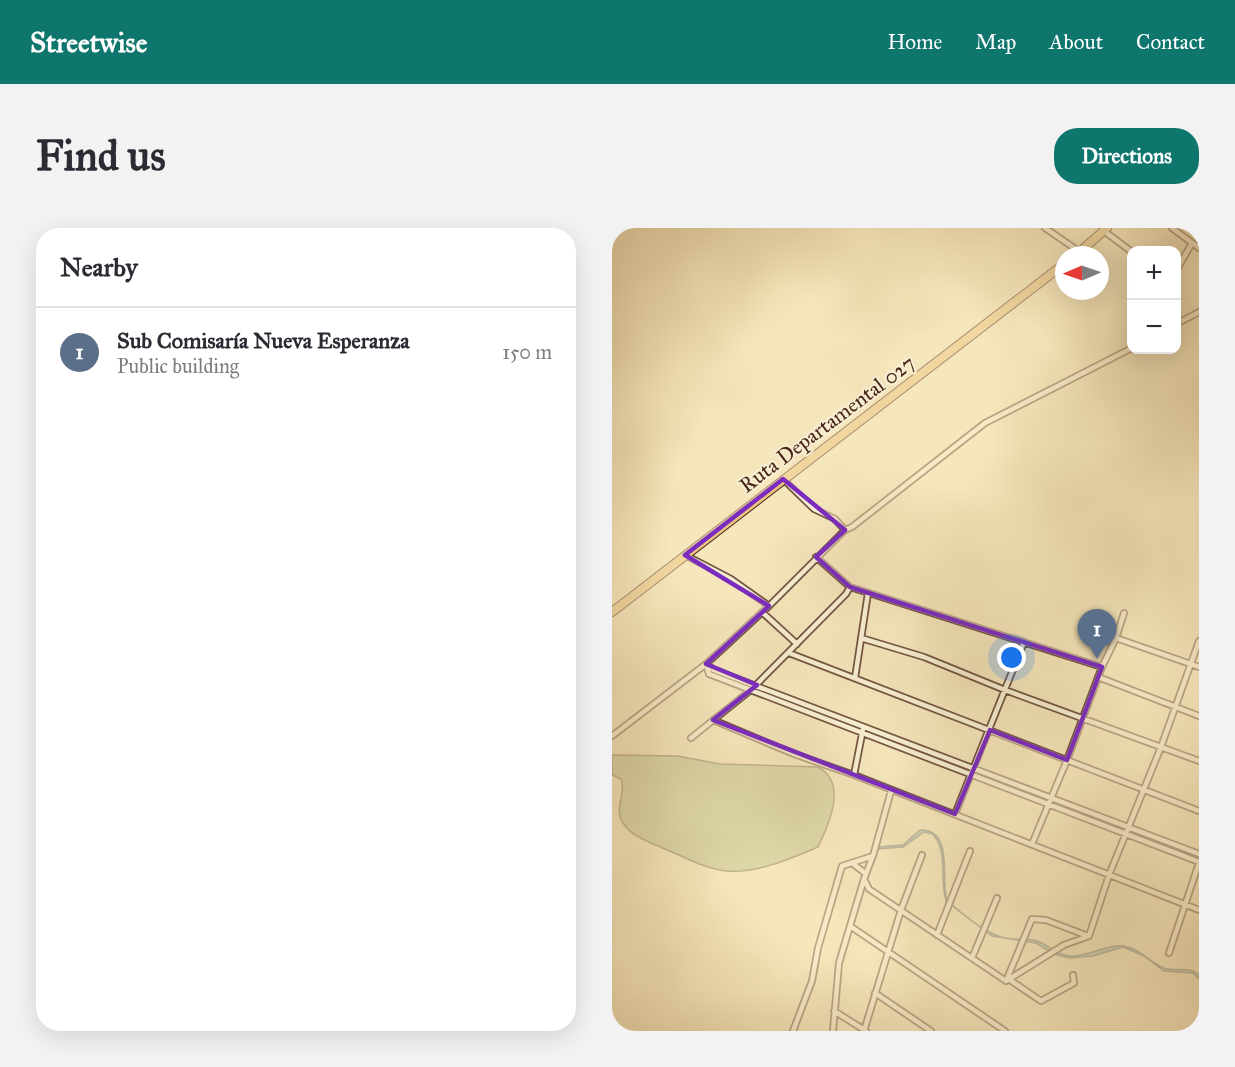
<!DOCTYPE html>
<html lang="en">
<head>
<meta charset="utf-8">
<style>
  body { margin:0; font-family:"IM FELL Great Primer",serif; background:#f2f2f3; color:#2b2b33 }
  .controls { position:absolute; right:18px; top:18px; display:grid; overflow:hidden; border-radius:12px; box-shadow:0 6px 24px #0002 }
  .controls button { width:54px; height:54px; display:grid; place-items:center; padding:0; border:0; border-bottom:2px solid #e1e1e2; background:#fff; color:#2b2b33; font:30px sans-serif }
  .compass { position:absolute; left:443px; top:18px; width:54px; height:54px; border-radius:50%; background:#fff; box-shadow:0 6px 24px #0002; rotate:268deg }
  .you { position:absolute; left:400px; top:430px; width:21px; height:21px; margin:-15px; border:4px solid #fff; border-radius:50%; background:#1a73e8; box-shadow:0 0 0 9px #1a73e833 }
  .badge { display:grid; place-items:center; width:39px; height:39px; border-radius:50%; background:#0f766e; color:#fff; font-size:20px; font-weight:700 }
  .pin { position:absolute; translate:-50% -50px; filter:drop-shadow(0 2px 3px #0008) }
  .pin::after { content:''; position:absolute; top:32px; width:21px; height:18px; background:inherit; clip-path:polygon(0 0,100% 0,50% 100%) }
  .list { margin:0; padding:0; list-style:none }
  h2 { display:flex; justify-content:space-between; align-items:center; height:78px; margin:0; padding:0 24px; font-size:26px }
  h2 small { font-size:20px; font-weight:400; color:#7c7c81 }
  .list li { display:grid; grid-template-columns:39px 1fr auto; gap:18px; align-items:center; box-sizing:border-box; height:90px; padding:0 24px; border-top:2px solid #e1e1e2 }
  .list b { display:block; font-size:22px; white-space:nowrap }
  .list p { margin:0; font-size:20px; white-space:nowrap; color:#7c7c81 }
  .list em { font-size:20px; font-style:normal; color:#7c7c81 }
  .map { position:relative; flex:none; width:587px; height:803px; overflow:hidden; border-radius:24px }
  header { display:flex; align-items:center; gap:36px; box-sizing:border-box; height:84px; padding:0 30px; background:#0f766e; color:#fff }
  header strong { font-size:28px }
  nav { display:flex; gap:33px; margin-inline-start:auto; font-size:21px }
  .intro { display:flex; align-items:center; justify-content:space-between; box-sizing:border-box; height:144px; padding:0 36px }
  h1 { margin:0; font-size:42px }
  .button { padding:15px 27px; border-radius:24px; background:#0f766e; color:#fff; font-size:21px; font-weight:700 }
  main { display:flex; gap:36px; padding:0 36px }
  aside { flex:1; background:#fff; border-radius:24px; box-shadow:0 6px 24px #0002 }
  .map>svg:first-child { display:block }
  .green { fill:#bfc48e; stroke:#847554; stroke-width:1.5 }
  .water { fill:#9dbeb7; stroke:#7b8178; stroke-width:1.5 }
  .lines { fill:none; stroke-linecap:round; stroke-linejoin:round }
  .street-casing { stroke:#745642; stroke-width:8 }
  .primary-casing { stroke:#492619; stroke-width:10 }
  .street { stroke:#f8efd3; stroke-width:4.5 }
  .primary { stroke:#eac37e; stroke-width:8 }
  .marked { fill:none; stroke:#7b2cbf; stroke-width:4.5; stroke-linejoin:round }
  .labels { text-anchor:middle; stroke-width:4.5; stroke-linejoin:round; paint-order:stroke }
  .street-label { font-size:21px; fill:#492619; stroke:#f8efd3 }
</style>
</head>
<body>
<header>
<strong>Streetwise</strong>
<nav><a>Home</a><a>Map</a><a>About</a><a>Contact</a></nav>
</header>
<div class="intro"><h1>Find us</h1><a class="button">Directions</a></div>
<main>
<aside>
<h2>Nearby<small></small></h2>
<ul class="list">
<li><span class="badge" style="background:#5c6f8a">1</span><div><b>Sub Comisaría Nueva Esperanza</b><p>Public building</p></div><em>150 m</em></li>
</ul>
</aside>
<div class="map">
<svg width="587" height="803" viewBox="0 0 587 803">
  <rect width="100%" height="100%" fill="#f5e6bb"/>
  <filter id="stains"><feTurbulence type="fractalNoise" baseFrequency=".00333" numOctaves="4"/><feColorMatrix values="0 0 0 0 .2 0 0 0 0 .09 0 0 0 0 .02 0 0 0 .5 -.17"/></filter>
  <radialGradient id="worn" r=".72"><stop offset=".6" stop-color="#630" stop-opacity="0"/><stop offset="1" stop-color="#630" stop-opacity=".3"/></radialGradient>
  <!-- green -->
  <path class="green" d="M0 527 65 528 108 536 206 539C236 555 217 596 206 619 180 630 144 646 114 643 93 641 73 629 53 621 38 614 21 610 11 595 1 580 15 566 9 551L0 547Z"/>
  <!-- water -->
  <path class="water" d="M308 602C343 601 328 652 335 672 350 686 372 705 393 710 403 712 415 710 425 713 437 717 444 727 458 728 476 729 494 716 512 718 529 721 536 734 552 740 564 744 576 738 586 746L587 751 581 745 552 743 532 728 511 719 481 728 458 730 442 726 424 715 380 708 334 673C327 650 337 626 321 606L312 604 291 619 266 621 267 619 291 617Z"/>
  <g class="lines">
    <defs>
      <path id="street" d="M433 0 468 24
        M560 0 587 20
        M492 3 520 24
        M564 43 580 15
        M564 96 587 84
        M233 302 240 299 373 195 520 120
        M204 329 238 359 490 439
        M157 378 233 302 223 291 202 281 171 251
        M150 384 185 416
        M249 410 312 429 393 462 587 533
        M504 410 512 385
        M177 425 587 583
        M94 436 97 446 587 634
        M94 436 102 442 587 626
        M486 449 587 488
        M243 450 256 365
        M101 492 182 526 242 547
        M251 501 242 547 587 682
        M0 508 94 436 157 378 119 351 73 327
        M79 510 140 461 234 366 238 359
        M343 586 412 414
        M420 616 455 532 490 439 504 410 587 439
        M260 630 252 651 257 661 394 753
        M240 635 253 645
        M238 698 393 803
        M325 707 358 623
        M557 725 587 635
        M360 730 385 670
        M398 752 429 773 462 755 461 747
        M394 753 452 717 477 708 497 647 549 519 587 413
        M394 753 420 691 434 692 476 708
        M263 765 319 803
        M222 783 254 803
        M181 803 200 753 206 720 230 638 261 628 279 563
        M221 803 227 735 252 651
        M252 803 289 682 310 627"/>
      <path id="primary" d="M464 27 495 0
        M0 384 452 36"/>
    </defs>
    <!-- street casing -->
    <use href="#street" class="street-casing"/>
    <!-- primary casing -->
    <use href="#primary" class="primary-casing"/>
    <!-- street -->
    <use href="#street" class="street"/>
    <!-- primary -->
    <use href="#primary" class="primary"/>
  </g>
  <!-- marked area -->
  <path d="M0 0H587V803H0ZM171 251 233 302 204 329 238 359 490 439 455 532 378 502 343 586 101 492 145 457 94 436 157 378 73 327Z" fill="#f5e6bb" fill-opacity=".55" fill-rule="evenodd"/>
  <path class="marked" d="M171 251 233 302 204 329 238 359 490 439 455 532 378 502 343 586 101 492 145 457 94 436 157 378 73 327Z"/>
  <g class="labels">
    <!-- street labels -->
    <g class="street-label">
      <text transform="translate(215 196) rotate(-37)" y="7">Ruta Departamental 027</text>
    </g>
  </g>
  <rect width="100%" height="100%" filter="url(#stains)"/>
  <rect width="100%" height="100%" fill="url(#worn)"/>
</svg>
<div class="controls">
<button>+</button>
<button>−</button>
</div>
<svg class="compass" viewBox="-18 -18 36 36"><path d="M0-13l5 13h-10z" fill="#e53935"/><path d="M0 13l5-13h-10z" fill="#7c7c81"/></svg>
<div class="you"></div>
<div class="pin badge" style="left:485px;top:431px;background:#5c6f8a">1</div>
</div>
</main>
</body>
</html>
